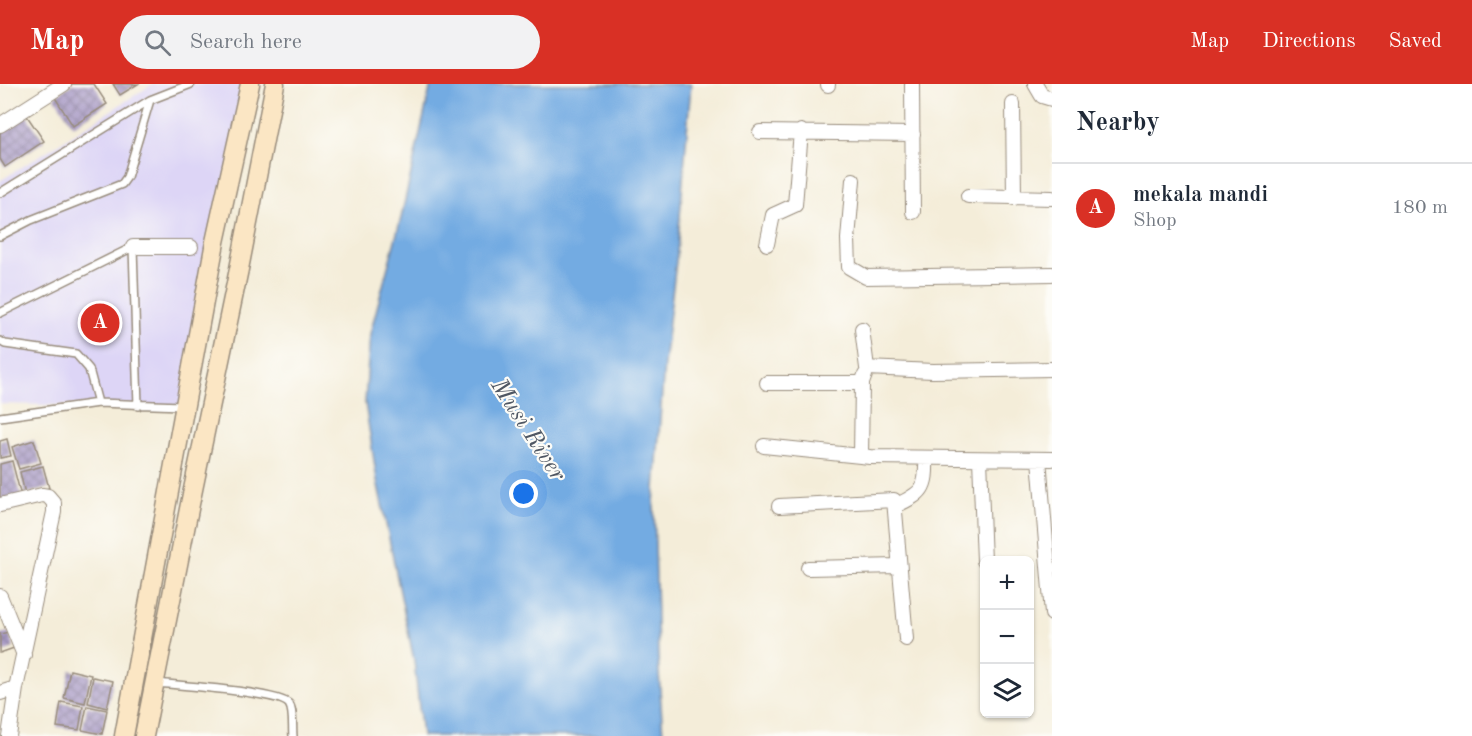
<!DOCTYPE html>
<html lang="en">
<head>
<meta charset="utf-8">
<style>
  body { margin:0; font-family:"Old Standard TT",serif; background:#f2f2f3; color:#1f2937 }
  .controls { position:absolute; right:18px; bottom:18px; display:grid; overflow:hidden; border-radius:9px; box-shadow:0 2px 4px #0004 }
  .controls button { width:54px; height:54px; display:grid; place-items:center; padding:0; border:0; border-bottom:2px solid #e0e1e3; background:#fff; color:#1f2937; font:30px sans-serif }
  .you { position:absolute; left:524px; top:410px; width:21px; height:21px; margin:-15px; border:4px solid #fff; border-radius:50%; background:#1a73e8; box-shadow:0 0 0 9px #1a73e833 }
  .badge { display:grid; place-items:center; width:39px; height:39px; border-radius:50%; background:#d93025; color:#fff; font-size:20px; font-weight:700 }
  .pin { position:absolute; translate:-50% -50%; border:3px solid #fff; box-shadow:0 2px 6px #0006 }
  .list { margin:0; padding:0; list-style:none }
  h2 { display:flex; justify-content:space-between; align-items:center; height:78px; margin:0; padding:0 24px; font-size:26px }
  h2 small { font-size:20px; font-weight:400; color:#747a83 }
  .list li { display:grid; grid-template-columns:39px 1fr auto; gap:18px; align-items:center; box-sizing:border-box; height:90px; padding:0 24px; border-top:2px solid #e0e1e3 }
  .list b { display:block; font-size:22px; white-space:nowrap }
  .list p { margin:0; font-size:20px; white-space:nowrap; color:#747a83 }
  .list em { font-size:20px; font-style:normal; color:#747a83 }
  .icon { flex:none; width:33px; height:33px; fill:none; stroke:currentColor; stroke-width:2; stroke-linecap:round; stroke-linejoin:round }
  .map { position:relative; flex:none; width:1052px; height:652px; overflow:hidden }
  header { display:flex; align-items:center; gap:36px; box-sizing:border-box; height:84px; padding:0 30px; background:#d93025; color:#fff }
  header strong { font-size:28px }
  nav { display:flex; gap:33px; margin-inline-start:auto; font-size:21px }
  .search { width:420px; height:54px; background:#f2f2f3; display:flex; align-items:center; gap:15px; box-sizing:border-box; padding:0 21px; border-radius:33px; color:#747a83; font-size:22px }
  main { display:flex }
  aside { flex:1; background:#fff }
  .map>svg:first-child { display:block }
  .built { fill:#ddd5f6 }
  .water { fill:#73abe2; stroke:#576a80; stroke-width:1.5 }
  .building { fill:url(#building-cross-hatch) }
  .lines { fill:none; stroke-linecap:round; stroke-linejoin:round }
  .lane-casing { stroke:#988c7c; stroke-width:10 }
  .street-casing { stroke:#988c7c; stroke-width:16 }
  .secondary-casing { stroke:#988c7c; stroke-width:21 }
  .lane { stroke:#fff; stroke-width:7 }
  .street { stroke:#fff; stroke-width:14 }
  .secondary { stroke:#fbe6c4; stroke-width:18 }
  .labels { text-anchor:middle; stroke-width:4.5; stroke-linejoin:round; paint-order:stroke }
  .water-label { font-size:24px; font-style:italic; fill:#4f5763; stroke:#fdfcf7 }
</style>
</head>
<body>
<header>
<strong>Map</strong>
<div class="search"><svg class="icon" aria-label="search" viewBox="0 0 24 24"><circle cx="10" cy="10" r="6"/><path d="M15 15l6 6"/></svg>Search here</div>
<nav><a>Map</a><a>Directions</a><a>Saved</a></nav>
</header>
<main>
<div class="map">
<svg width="1052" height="652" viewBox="0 0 1052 652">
  <defs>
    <pattern id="building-cross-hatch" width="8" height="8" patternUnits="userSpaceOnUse" patternTransform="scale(1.5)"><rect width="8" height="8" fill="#ab9dc7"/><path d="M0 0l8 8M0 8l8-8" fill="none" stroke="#8c80a1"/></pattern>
  </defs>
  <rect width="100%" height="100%" fill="#fdfcf7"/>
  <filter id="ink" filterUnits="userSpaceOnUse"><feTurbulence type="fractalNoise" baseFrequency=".0167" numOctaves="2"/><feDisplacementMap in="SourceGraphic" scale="12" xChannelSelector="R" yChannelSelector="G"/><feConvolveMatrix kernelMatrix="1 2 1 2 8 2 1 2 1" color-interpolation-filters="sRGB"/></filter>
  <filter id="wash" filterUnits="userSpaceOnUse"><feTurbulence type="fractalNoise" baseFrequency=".008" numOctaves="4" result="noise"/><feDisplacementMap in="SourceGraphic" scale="24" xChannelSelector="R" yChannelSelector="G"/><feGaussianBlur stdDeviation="1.35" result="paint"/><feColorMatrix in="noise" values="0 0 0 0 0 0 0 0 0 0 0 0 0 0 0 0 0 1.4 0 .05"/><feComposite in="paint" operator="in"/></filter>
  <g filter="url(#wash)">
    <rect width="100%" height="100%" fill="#f4edd9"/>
    <!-- built -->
    <path class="built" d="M153 0H250L186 324 0 320V97Z"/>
    <!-- water -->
    <path class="water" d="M431 0H691L677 169 664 280 654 420 658 572 663 652H422L414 576 377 396 365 319 370 250 401 134Z"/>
    <g id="blocks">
      <!-- building -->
      <path class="building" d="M72 0H94L107 20 73 42 54 12Z
        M113 0H138L120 11Z
        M25 29 44 57 5 83 0 75V45Z
        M7 355 11 372 0 374V357Z
        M34 356 41 379 19 385 12 363Z
        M12 377 21 412 0 417V380Z
        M43 382 49 404 25 410 20 388Z
        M9 548 14 564 0 569V550Z
        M70 586 91 591 85 619 64 614Z
        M93 593 113 597 107 624 88 619Z
        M61 618 83 622 79 646 57 643Z
        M87 622 107 626 102 650 82 646Z"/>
    </g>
  </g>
  <g filter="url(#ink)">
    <use href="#blocks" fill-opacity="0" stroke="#988c7c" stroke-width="1.5"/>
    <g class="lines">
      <defs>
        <path id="lane" d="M0 109 150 16 191 0
          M0 152 31 136 122 100 127 93 150 16
          M0 229 133 163 138 322
          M0 257 5 260 76 270 89 285 98 319
          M0 333 98 319 182 322
          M156 599C176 601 279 608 289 620 294 627 292 643 293 652"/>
        <path id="street" d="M828 0V1
          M912 0 913 128
          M1035 0 1042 12 1052 15
          M1013 20 1014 114
          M0 41 64 0
          M760 48 913 50
          M853 96 848 155 849 183 866 193 1052 190
          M968 112 1052 114
          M767 160 773 131 795 121 801 47
          M133 163H191
          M862 245 867 284 933 287 1052 285
          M767 299H862
          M764 362 870 373 1052 375
          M861 372 862 299 865 291
          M980 375 984 477
          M1039 375 1052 530
          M0 421 42 411 48 412 54 419V428L16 604 9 652
          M779 422 894 416 906 555
          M895 422C923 409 927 405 926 374
          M808 484 899 482
          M0 512 24 571
          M0 609 16 604"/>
        <path id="secondary" d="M124 652 215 158 250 0
          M144 652 190 420 239 185 275 0"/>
      </defs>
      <!-- lane casing -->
      <use href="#lane" class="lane-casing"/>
      <!-- street casing -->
      <use href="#street" class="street-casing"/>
      <!-- secondary casing -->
      <use href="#secondary" class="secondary-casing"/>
      <!-- lane -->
      <use href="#lane" class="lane"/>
      <!-- street -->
      <use href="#street" class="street"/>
      <!-- secondary -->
      <use href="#secondary" class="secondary"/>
    </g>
  </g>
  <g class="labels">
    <!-- water labels -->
    <g class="water-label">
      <text transform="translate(529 345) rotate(57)" y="8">Musi River</text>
    </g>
  </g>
</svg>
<div class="controls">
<button>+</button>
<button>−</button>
<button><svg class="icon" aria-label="layers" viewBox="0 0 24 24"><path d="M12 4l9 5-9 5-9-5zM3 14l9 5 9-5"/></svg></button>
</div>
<div class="you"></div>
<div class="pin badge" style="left:100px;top:239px">A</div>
</div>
<aside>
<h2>Nearby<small></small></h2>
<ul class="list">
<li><span class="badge">A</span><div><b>mekala mandi</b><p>Shop</p></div><em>180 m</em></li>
</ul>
</aside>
</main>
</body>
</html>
